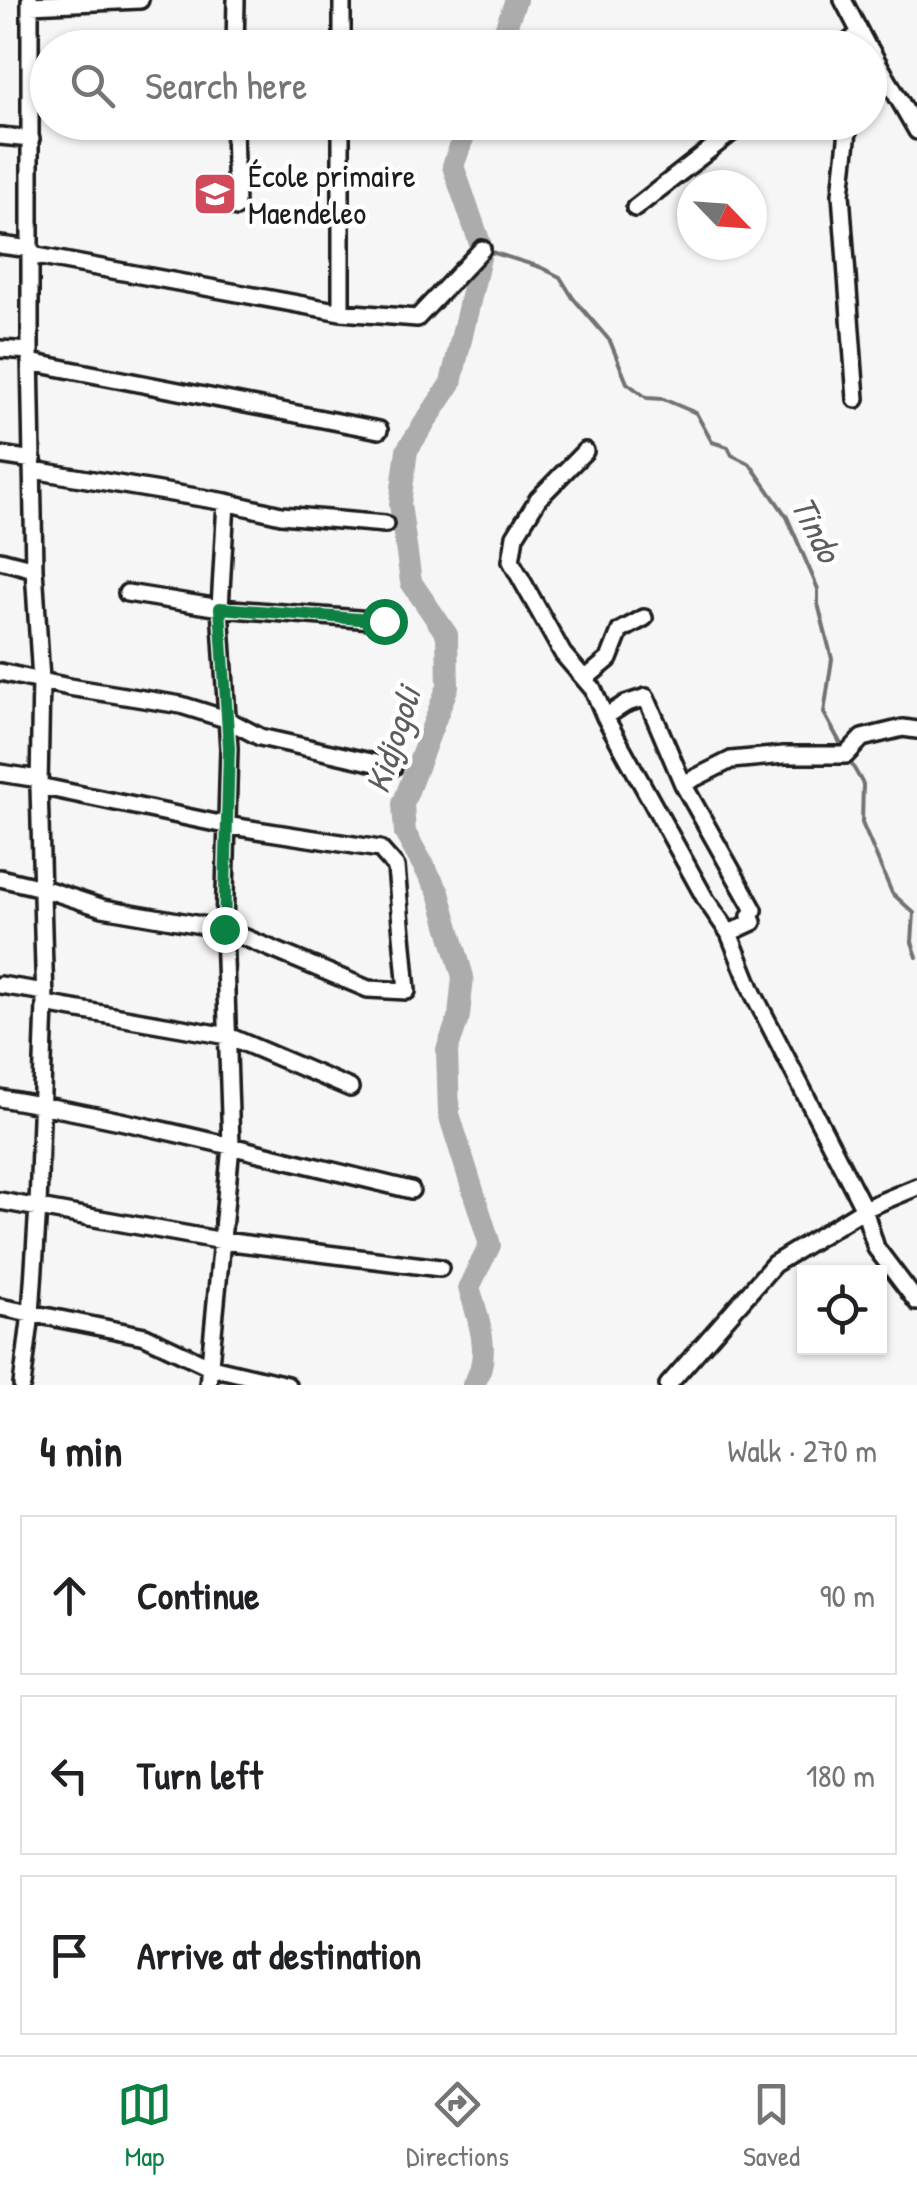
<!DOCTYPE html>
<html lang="en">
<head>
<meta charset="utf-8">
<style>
  body { margin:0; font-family:"Patrick Hand",sans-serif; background:#f6f6f6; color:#202124 }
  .controls { position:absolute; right:30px; bottom:30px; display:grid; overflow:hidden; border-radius:0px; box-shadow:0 2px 8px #0004 }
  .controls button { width:90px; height:90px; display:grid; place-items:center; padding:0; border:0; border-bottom:2px solid #e0e0e0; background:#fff; color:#202124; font:50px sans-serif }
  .compass { position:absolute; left:677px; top:170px; width:90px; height:90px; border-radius:50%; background:#fff; box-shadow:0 2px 8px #0004; rotate:115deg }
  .stop { position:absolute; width:30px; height:30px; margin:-22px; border:8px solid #0b8043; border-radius:50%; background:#fff }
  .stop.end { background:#0b8043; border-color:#fff; box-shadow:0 2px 10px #0008 }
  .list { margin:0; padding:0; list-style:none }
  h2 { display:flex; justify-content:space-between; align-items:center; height:130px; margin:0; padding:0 40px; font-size:42px }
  h2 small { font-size:32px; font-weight:400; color:#757577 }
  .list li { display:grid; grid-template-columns:65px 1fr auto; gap:30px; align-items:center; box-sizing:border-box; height:160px; margin:0 20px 20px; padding:0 20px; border:2px solid #e0e0e0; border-radius:0px }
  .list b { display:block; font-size:38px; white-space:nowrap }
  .list em { font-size:32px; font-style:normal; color:#757577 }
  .icon { flex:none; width:55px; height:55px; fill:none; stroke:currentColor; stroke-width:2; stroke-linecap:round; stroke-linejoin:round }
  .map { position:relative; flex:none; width:917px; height:1385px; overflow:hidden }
  .search { position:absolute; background:#fff; box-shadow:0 2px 8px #0004; left:30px; right:30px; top:30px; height:110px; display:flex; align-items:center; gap:25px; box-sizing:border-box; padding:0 35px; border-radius:55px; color:#757577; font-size:38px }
  .sheet { height:670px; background:#fff }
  nav { display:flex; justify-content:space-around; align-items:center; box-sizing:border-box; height:140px; border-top:2px solid #e0e0e0; background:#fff; font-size:28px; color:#757577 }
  nav a { display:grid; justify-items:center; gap:5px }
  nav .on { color:#0b8043 }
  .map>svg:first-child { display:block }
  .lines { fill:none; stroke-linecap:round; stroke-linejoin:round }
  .stream { stroke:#727272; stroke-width:4 }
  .river { stroke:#acacac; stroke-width:22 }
  .minor-casing { stroke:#1c1c1c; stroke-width:22 }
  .minor { stroke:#fff; stroke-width:15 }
  .route { stroke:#0b8043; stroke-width:12 }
  .labels { text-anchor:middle; stroke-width:9; stroke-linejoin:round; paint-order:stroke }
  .poi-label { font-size:32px; fill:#1c1c1c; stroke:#fff; text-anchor:start }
  .water-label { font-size:35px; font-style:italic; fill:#5d5d5d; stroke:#fff }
</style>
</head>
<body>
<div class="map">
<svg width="917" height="1385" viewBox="0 0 917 1385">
  <rect width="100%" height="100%" fill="#f6f6f6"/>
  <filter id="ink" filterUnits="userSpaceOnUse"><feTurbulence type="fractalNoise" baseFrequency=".01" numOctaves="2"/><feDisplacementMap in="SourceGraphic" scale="20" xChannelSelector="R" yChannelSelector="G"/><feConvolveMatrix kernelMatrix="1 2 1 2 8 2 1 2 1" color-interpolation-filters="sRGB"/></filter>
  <g filter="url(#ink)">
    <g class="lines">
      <!-- stream -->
      <path class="stream" d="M488 251 540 267 560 277 573 298 610 341 627 383 647 398 663 399 696 413 712 442 728 447 732 455 750 464 787 517 818 589V604L832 659 824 713 844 750
        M848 758 863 784 862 823 892 893 914 913 912 942 917 957"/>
      <!-- river -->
      <path class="river" d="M498 48 516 0
        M469 122 453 166 482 249 451 383 407 450 400 504 411 582 447 635 448 686 403 804 405 833 439 893 463 977 459 1016 447 1050 449 1114 490 1245 469 1287C478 1318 493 1356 473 1385"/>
      <defs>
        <path id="minor" d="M843 0 868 48
          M30 5 140 0
          M235 48 236 0
          M342 48V0
          M841 48 860 33
          M870 49 917 131
          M234 122 236 208
          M849 122 841 194 856 399
          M0 136 31 139
          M635 208 745 122
          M0 245 31 249
          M31 255 341 312 417 318 482 249
          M341 312V122
          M0 349 30 351
          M30 362 379 430
          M585 451 538 499 515 536 511 561 563 654 593 689 605 717 706 900 729 933 753 993 864 1209 876 1248 917 1302
          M0 455 33 460
          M33 470 226 502 281 515 385 524
          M0 560 34 569
          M127 593 220 608 384 621
          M0 672 69 687 181 705 226 719 260 737 393 767
          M585 679 609 659 620 631 644 618
          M605 717 625 704 646 697 683 784 754 910 750 916 753 922 729 933
          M0 773 39 779
          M683 784 731 760 784 755H846L862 738 903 728 917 730
          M0 878 42 888 103 908 224 929 368 989 407 991 396 867 380 849 225 825 39 786
          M0 985 45 992
          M45 1004 228 1036 350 1088
          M0 1098C138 1121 274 1157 411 1190
          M0 1201 223 1241 440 1268
          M0 1307 145 1336 211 1367 287 1385
          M22 1385 31 1314 38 1206 45 1004 39 786 41 680 34 569 30 351V0
          M208 1385 231 1146 224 929 229 748 220 608 226 502
          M668 1385 774 1264 864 1209 917 1187"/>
      </defs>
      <!-- minor casing -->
      <use href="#minor" class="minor-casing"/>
      <!-- minor -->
      <use href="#minor" class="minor"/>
    </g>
  </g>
  <g class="lines" filter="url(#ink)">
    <!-- route -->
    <path class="route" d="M224 929 229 748 220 608 384 621"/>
  </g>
  <!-- icons -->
  <defs>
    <symbol id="school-square" viewBox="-11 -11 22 22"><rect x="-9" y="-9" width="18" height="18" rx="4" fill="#d1495b" stroke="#fff"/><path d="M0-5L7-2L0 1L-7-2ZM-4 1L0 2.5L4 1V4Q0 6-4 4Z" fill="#fff"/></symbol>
  </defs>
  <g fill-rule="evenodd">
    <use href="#school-square" x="190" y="169" width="50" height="50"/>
  </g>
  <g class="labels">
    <!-- poi labels -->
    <g class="poi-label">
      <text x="248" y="187">École primaire<tspan x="248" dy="37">Maendeleo</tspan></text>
    </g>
    <!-- water labels -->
    <g class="water-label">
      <text transform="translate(816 529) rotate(63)" y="12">Tindo</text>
      <text transform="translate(393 740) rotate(-72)" y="12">Kidjogoli</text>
    </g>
  </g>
</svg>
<div class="controls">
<button><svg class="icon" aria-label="locate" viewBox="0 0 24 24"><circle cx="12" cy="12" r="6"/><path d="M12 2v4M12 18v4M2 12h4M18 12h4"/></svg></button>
</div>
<svg class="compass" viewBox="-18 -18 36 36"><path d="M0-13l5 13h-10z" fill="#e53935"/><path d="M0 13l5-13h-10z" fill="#757577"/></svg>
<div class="stop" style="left:384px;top:621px"></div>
<div class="stop end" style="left:224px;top:929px"></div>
<div class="search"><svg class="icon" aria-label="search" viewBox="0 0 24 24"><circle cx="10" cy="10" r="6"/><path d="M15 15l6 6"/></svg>Search here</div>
</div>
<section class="sheet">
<h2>4 min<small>Walk · 270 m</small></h2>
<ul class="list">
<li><svg class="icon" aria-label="ahead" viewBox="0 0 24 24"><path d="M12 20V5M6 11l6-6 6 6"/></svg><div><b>Continue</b></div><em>90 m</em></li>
<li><svg class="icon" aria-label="left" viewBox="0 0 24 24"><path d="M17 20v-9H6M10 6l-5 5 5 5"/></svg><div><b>Turn left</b></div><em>180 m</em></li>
<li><svg class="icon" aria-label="arrive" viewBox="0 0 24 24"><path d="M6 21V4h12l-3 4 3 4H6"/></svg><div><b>Arrive at destination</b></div></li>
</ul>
</section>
<nav>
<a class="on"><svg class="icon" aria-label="map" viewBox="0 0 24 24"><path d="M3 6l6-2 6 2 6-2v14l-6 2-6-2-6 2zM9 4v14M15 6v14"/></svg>Map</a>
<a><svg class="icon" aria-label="directions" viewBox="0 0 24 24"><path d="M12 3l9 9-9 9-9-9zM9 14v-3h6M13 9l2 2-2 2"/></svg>Directions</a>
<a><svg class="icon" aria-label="saved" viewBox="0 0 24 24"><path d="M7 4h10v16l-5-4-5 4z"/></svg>Saved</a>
</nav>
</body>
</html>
